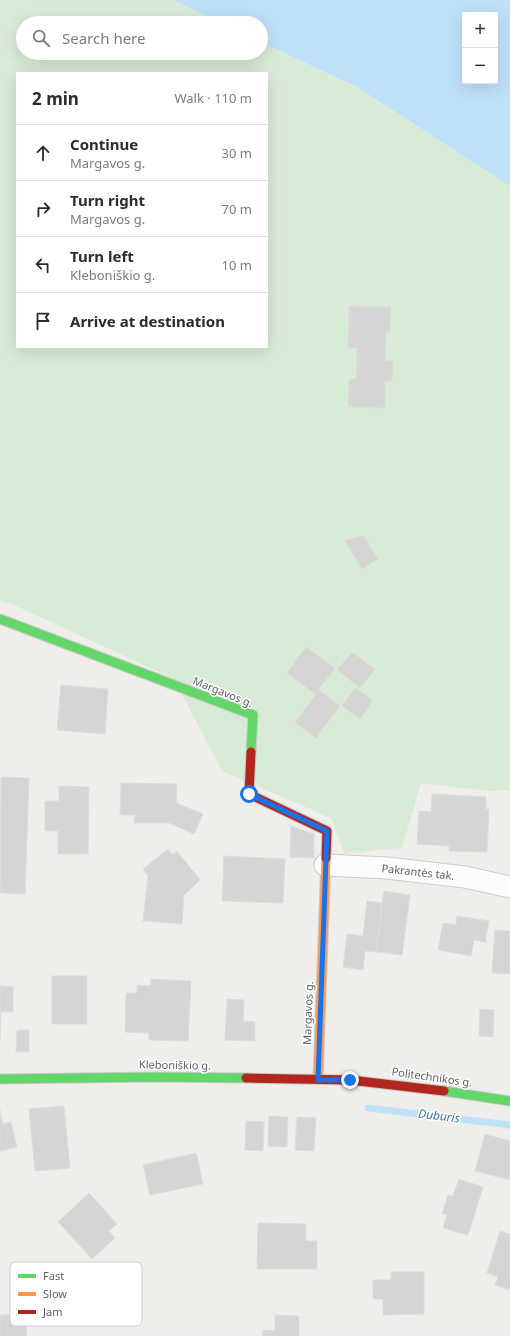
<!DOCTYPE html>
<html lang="en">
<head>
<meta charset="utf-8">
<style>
  body { margin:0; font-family:"Noto Sans",sans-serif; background:#f7f7f7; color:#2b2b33 }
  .controls { position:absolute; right:12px; top:12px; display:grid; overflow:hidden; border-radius:0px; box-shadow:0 4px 16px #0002 }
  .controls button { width:36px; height:36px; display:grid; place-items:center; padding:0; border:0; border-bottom:1px solid #e1e1e2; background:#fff; color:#2b2b33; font:20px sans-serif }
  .stop { position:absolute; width:12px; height:12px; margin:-9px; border:3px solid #1a73e8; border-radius:50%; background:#fff }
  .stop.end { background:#1a73e8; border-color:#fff; box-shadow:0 1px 4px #0008 }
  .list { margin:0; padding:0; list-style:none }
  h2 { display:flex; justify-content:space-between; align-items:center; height:52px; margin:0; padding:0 16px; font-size:17px }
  h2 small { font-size:13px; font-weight:400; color:#7c7c81 }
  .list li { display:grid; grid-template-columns:26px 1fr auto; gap:12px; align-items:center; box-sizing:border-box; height:56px; padding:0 16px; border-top:1px solid #e1e1e2 }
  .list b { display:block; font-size:15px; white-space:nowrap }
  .list p { margin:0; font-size:13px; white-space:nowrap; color:#7c7c81 }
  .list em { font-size:13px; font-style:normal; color:#7c7c81 }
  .icon { flex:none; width:22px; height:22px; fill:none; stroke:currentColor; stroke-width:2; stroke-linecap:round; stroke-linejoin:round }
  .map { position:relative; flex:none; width:510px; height:1336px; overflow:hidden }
  .search { position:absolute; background:#fff; box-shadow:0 4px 16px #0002; left:16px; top:16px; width:252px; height:44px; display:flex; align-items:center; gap:10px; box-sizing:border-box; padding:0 14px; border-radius:22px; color:#7c7c81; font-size:15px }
  .panel { position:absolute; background:#fff; box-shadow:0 4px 16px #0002; left:16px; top:72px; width:252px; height:276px; border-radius:0px }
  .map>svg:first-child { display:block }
  .green { fill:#d8ebd6; fill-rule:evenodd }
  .water { fill:#bfe0f9; fill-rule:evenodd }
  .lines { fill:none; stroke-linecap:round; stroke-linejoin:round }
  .stream { stroke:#bfe0f9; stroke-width:7 }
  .building { fill:#d6d5d3; stroke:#deddd9 }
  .street-casing { stroke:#cbcccc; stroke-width:23 }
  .fast-casing { stroke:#cacacb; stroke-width:11 }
  .slow-casing { stroke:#cacacb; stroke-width:11 }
  .jam-casing { stroke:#cacacb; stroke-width:11 }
  .street { stroke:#fdfcfc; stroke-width:21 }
  .fast { stroke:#63d668; stroke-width:9 }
  .slow { stroke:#ff974d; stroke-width:9 }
  .jam { stroke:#b3261e; stroke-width:9 }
  .route { stroke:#1a73e8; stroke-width:5 }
  .labels { text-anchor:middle; stroke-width:3; stroke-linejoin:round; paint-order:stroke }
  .street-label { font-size:11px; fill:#5f6368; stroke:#fff }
  .water-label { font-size:12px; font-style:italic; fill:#4174aa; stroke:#fff }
  .key { fill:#fff; stroke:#cfd0d2; stroke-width:1 }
  .key-label { font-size:11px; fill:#5f6368 }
</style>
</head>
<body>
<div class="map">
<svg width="510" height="1336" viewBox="0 0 510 1336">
  <rect width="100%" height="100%" fill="#efeeea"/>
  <!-- green -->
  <path class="green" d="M0 0H173L221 23H23V53H261V42L357 87 510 186V790L489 791 421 783 402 848 344 853 331 818 222 771 174 679 14 605 0 601ZM17 73H267V347H17Z"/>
  <!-- water -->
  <path class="water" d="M173 0H510V186L357 87 261 42V23H221ZM465 15H495V81H465Z"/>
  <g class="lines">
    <!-- stream -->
    <path class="stream" d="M368 1108 510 1125"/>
  </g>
  <!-- building -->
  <path class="building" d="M349 306 391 307 390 332H386L385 361H393L392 381H385V408L348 407 349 379H356L357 348H348Z
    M364 536 378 559 362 569 344 540Z
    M306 647 335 668 315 694 287 673Z
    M352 652 375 669 360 688 337 670Z
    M61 685 108 689 105 734 57 730Z
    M355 688 373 700 360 719 342 706Z
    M319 690 340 706 316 738 295 722Z
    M1 777 29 778 25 894 0 893Z
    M121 783 177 784 176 803 203 814 194 834 169 823H134L135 815H120Z
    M59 786 89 787 88 854H58V831H45V801H59Z
    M432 794 486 797V809H489L487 852 449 851V846L417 844 419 811 431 812Z
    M291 826 314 834V858L290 857Z
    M168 849 172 855 177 851 200 880 184 895 182 924 143 921 148 875 143 869Z
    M224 856 285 859 283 903 222 901Z
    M384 891 410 895 402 955 376 952Z
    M367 901 382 903 376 952 365 951 363 970 343 967 347 934 363 936Z
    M457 916 489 921 485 942 474 940 471 956 438 950 443 923 456 925Z
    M495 930 510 931V974L492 973Z
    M52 976H87V1024H52Z
    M151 979 191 981 188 1041 149 1040V1033L125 1032 126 993H137V985L151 986Z
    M0 986 13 987V1012H1L0 1039Z
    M227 999 244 1000 243 1021 255 1022V1041L225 1040Z
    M480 1009 494 1010 493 1037 479 1036Z
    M17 1030H29V1052H16Z
    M64 1106 70 1168 35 1171 29 1109Z
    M0 1110 3 1124 11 1122 17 1147 0 1151Z
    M269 1116 288 1117 287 1147 268 1146Z
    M297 1117 316 1118 314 1151 295 1150Z
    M246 1121 264 1122 263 1151 245 1150Z
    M485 1134 510 1141V1180L475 1171Z
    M196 1153 203 1184 150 1195 143 1165Z
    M459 1179 483 1187 468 1235 443 1228 447 1215 442 1214 448 1195 453 1196Z
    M89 1193 117 1224 109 1231 115 1238 92 1259 58 1222Z
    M258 1223 306 1224V1241H317V1269H257Z
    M500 1231 510 1234V1290L495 1285 498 1277 487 1273Z
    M391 1272H424V1314L383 1315V1299H373V1280H391Z
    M25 1313 27 1336H0V1315Z
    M275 1315 299 1316V1336H263V1330L275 1331Z"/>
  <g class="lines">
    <defs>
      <path id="street" d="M325 865 387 868 465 877 510 887"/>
      <path id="fast" d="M0 619 253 715 251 752
        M0 1079 156 1077 246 1078
        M444 1091 510 1101"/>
      <path id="slow" d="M318 1079 326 858"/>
      <path id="jam" d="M251 752 249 794 327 831 326 858
        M246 1078 350 1080 444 1091"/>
    </defs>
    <!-- street casing -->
    <use href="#street" class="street-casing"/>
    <!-- fast casing -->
    <use href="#fast" class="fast-casing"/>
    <!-- slow casing -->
    <use href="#slow" class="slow-casing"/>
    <!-- jam casing -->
    <use href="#jam" class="jam-casing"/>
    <!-- street -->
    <use href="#street" class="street"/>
    <!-- fast -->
    <use href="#fast" class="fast"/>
    <!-- slow -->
    <use href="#slow" class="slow"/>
    <!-- jam -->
    <use href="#jam" class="jam"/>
  </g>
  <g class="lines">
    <!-- route -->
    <path class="route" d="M249 794 327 831 318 1080H350"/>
  </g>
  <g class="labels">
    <!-- street labels -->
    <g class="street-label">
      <text transform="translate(223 692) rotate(22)" y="4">Margavos g.</text>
      <text transform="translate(418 872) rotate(6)" y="4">Pakrantės tak.</text>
      <text transform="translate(308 1013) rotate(-88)" y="4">Margavos g.</text>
      <text transform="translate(175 1065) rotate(1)" y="4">Kleboniškio g.</text>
      <text transform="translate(432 1077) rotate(8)" y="4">Politechnikos g.</text>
    </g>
    <!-- water labels -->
    <g class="water-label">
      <text transform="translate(439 1116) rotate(7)" y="4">Duburis</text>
    </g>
  </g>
  <!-- legend -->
  <rect x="10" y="1262" width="132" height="64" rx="6" class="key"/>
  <rect x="18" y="1274" width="18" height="4" fill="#63d668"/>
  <rect x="18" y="1292" width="18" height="4" fill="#ff974d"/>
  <rect x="18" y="1310" width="18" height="4" fill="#b3261e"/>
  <g class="key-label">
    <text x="43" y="1280">Fast</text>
    <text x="43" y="1298">Slow</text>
    <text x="43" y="1316">Jam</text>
  </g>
</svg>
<div class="controls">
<button>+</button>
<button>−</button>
</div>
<div class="stop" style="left:249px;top:794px"></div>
<div class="stop end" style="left:350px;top:1080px"></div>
<div class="search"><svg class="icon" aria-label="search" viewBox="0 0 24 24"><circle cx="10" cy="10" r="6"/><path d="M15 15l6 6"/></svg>Search here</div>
<section class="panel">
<h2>2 min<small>Walk · 110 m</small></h2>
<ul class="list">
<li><svg class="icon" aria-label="ahead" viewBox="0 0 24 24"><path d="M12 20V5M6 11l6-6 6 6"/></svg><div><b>Continue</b><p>Margavos g.</p></div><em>30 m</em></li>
<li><svg class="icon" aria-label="right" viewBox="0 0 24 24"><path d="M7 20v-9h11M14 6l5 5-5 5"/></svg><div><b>Turn right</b><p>Margavos g.</p></div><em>70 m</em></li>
<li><svg class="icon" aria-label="left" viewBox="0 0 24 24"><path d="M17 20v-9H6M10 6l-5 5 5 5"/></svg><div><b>Turn left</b><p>Kleboniškio g.</p></div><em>10 m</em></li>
<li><svg class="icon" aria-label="arrive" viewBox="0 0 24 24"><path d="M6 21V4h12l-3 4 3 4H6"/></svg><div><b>Arrive at destination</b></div></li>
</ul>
</section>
</div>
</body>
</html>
